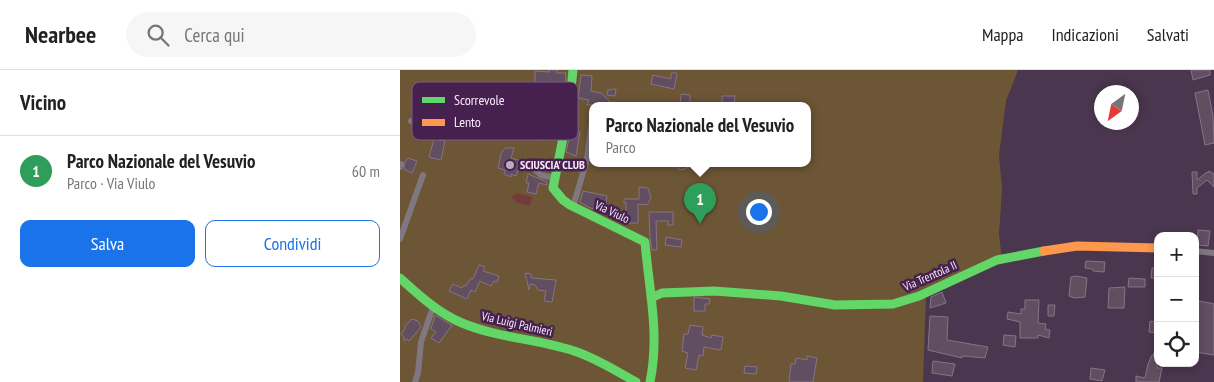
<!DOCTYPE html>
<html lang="it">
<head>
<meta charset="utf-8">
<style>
  body { margin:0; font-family:"PT Sans Narrow",sans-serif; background:#f6f6f6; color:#222 }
  .controls { position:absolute; right:15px; bottom:15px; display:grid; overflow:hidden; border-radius:10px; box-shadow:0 2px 8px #0003 }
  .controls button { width:45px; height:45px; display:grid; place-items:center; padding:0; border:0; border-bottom:1px solid #e0e0e0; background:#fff; color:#222; font:25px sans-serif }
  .compass { position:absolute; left:694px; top:15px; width:45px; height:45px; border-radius:50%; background:#fff; box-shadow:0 2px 8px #0003; rotate:213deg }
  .you { position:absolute; left:358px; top:141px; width:18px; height:18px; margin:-12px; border:4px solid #fff; border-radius:50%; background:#1a73e8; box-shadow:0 0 0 8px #1a73e833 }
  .badge { display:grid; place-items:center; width:32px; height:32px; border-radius:50%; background:#1a73e8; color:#fff; font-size:16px; font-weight:700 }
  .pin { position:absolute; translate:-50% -41px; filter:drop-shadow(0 1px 2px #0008) }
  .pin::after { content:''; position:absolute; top:26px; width:18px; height:15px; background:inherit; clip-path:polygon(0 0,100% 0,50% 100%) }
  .popup { position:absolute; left:189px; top:32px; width:222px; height:65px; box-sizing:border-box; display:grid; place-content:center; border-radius:10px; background:#fff; filter:drop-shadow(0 1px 4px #0005); font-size:16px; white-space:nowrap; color:#767676 }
  .popup b { font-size:19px; color:#222 }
  .popup::after { content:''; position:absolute; left:50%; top:100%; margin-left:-10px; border:10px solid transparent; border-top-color:#fff }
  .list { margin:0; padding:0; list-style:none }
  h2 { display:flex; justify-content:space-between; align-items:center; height:65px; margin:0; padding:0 20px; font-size:21px }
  h2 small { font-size:16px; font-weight:400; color:#767676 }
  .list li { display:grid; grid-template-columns:32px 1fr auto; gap:15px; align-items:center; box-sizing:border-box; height:70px; padding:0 20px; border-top:1px solid #e0e0e0 }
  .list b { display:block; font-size:19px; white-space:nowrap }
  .list p { margin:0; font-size:16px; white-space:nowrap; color:#767676 }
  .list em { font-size:16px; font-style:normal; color:#767676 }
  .actions { display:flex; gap:10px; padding:15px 20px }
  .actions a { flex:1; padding:11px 0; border:1px solid #1a73e8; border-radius:10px; text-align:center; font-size:18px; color:#1a73e8 }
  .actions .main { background:#1a73e8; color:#fff }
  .icon { flex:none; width:28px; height:28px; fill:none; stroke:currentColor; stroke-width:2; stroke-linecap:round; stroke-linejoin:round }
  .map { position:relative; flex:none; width:814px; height:312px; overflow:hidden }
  header { display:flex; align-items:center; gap:30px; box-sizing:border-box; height:70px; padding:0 25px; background:#fff; border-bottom:1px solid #e0e0e0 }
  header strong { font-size:24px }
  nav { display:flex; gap:28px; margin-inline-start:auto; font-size:18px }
  .search { width:350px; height:45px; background:#f6f6f6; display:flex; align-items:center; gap:12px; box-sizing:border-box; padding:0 18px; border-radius:28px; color:#767676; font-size:19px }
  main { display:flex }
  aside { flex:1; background:#fff }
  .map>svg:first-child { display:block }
  .green { fill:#6d5635; fill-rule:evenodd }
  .water { fill:#753a3d }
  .building { fill:#614e60; stroke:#887386 }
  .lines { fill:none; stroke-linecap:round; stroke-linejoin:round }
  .street { stroke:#807782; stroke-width:6 }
  .fast { stroke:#63d668; stroke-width:9 }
  .slow { stroke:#ff974d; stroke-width:9 }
  .poi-dot { fill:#bbabbe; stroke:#46204e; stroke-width:2 }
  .labels { text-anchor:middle; stroke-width:5; stroke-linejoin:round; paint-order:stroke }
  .poi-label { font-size:12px; font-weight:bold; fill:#f8eafb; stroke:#46204e; text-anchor:start }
  .street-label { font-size:12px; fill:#f8eafb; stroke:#46204e }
  .key { fill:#46204e; stroke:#7b5d82; stroke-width:1 }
  .key-label { font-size:14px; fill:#f8eafb }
</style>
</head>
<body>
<header>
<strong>Nearbee</strong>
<div class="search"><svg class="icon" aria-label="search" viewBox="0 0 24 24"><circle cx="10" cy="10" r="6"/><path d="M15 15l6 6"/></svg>Cerca qui</div>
<nav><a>Mappa</a><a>Indicazioni</a><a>Salvati</a></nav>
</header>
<main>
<aside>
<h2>Vicino<small></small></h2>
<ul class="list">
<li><span class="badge" style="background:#2e9e5b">1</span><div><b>Parco Nazionale del Vesuvio</b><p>Parco · Via Viulo</p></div><em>60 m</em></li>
</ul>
<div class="actions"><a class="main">Salva</a><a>Condividi</a></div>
</aside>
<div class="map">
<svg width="814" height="312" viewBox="0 0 814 312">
  <rect width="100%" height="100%" fill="#4a364e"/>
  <!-- green -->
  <path class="green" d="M0 0H618L606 31 599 85 602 119 599 164 602 190 526 225 523 312H0ZM192 35H408V93H192Z"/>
  <!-- water -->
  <path class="water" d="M117 123 132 127 130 136 115 132V130L112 128V126L116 125Z"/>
  <!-- building -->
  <path class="building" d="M149 0H157V3H166L165 13H135V1L149 2Z
    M791 0H810V5L793 10Z
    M271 3H277L274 19 251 14 253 5 271 9Z
    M181 5 192 6 191 21 201 23 213 35H187L189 30 178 28Z
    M41 17 55 23 53 28 41 27 42 24H40Z
    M216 19 215 26 207 25 208 20Z
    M98 20V23H113V31L96 30V32L87 33 85 21Z
    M808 20 813 46 814 73 805 75 795 23Z
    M132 23H145L143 28 144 38H131Z
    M281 24 290 25V35H280Z
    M322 26H335L334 35H322Z
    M135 54 146 56V60L150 61 148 67 143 66 142 70 134 69Z
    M171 60 180 62 176 86 166 82Z
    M76 62H85L84 69H76Z
    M34 69 45 71 41 90 29 87Z
    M105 78H114L111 88 121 91 116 106 111 104V107L104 104 105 100 98 98 101 84Z
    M8 88 17 91 12 103 4 99 5 92Z
    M277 93H296L282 100 278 99Z
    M809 101 814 104V117L807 110 797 118V124H793L792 102H797V110L807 102 808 103Z
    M128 104 147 112V115L139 113 136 124 127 122 129 113H126Z
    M239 117 248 118 251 128 247 135 238 134V153H226V133H224V129H239Z
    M183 121 207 126 205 140 190 138 180 132Z
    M249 142H273V155H268V151H256L257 180H252L250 168Z
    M798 160 810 161 808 176 797 175Z
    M266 167 282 170 281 177 265 175Z
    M686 191 705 192 704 202 693 201V199L685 198Z
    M79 195 85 197 83 201 99 206 97 212 94 211 91 216 80 211 75 222 71 220 67 229 49 221 53 214 62 218 64 215 66 216 71 208 73 209Z
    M752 198H758V208H751Z
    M125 203 131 204V208L156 210 152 232 144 231 146 221 138 220 135 215 130 214 129 220Z
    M676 206 687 208 685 227 674 228 669 226 671 207Z
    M729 208 745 209V217H728Z
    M725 217 724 238H708L709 218Z
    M542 222 546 233 530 238 531 227Z
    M294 227 310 229 309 234H305V241H294Z
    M625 230H639L638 253 646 254 645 259 650 260 649 268 638 265V268H620V252L607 249 608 242 621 244V239H625Z
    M795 230 814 234V285L795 282Z
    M648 235H655L654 246H648Z
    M35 245 53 256 52 255 39 273 31 268 36 262 31 259Z
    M530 246 548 247 547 270 588 277 585 288 562 286V288L528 280Z
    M12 249 18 251 21 257 9 271 7 269 4 271V267L1 264 5 259V256Z
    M750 251 758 252V263L749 262Z
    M290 255 303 257 302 265 311 268 312 265 323 267 321 280 304 277 303 286 299 285 296 300 285 298 288 283 282 281 284 264H288Z
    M604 265 616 266 615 277 603 275Z
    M756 276H758L757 298H762L759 312H736V306L745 308 748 294 752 285 753 286Z
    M407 286 417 288 413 312H389L391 294H395L396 288 407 290Z
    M533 291 555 294 552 306 532 303Z
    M345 296 357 297 356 304 344 303Z
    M691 298 705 300 702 311 690 309Z"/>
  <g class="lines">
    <!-- street -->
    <path class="street" d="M148 28 162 49
      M11 51C24 56 23 51 34 53 44 54 53 57 63 54L99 52 114 46 167 49
      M129 95 141 105 154 108
      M0 97 1 94
      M173 137 187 89 192 51
      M0 169 23 105
      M795 181 814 183
      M15 312 18 303 21 272 33 237"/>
    <!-- fast -->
    <path class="fast" d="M173 0 169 38 153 118 163 130 170 135 245 172C249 221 260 263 250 312
      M0 208C19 225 38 243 62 253 98 268 137 269 174 281 196 288 216 301 236 312
      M251 228 262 223 314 221 381 226 435 235 493 234 519 226 597 190 644 181"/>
    <!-- slow -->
    <path class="slow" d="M644 181 677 176 758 178"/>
  </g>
  <!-- markers -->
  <circle class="poi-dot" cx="110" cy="95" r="5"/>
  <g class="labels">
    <!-- poi labels -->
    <g class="poi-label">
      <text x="120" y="99">SCIUSCIA' CLUB</text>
    </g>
    <!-- street labels -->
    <g class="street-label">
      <text transform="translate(212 142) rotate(25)" y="4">Via Viulo</text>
      <text transform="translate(530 206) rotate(-24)" y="4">Via Trentola II</text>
      <text transform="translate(117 254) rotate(13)" y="4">Via Luigi Palmieri</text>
    </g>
  </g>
  <!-- legend -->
  <rect x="12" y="12" width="166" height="58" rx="8" class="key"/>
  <rect x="22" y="27" width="23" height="6" fill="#63d668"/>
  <rect x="22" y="49" width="23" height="7" fill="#ff974d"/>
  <g class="key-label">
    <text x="54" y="35">Scorrevole</text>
    <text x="54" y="57">Lento</text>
  </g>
</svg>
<div class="controls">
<button>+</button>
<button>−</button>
<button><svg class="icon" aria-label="locate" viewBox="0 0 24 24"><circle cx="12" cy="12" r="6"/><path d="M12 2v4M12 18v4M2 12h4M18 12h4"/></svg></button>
</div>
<svg class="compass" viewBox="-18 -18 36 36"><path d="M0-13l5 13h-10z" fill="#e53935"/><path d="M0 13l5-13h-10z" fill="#767676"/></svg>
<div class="you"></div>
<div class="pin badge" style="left:300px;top:154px;background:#2e9e5b">1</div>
<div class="popup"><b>Parco Nazionale del Vesuvio</b>Parco</div>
</div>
</main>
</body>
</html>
